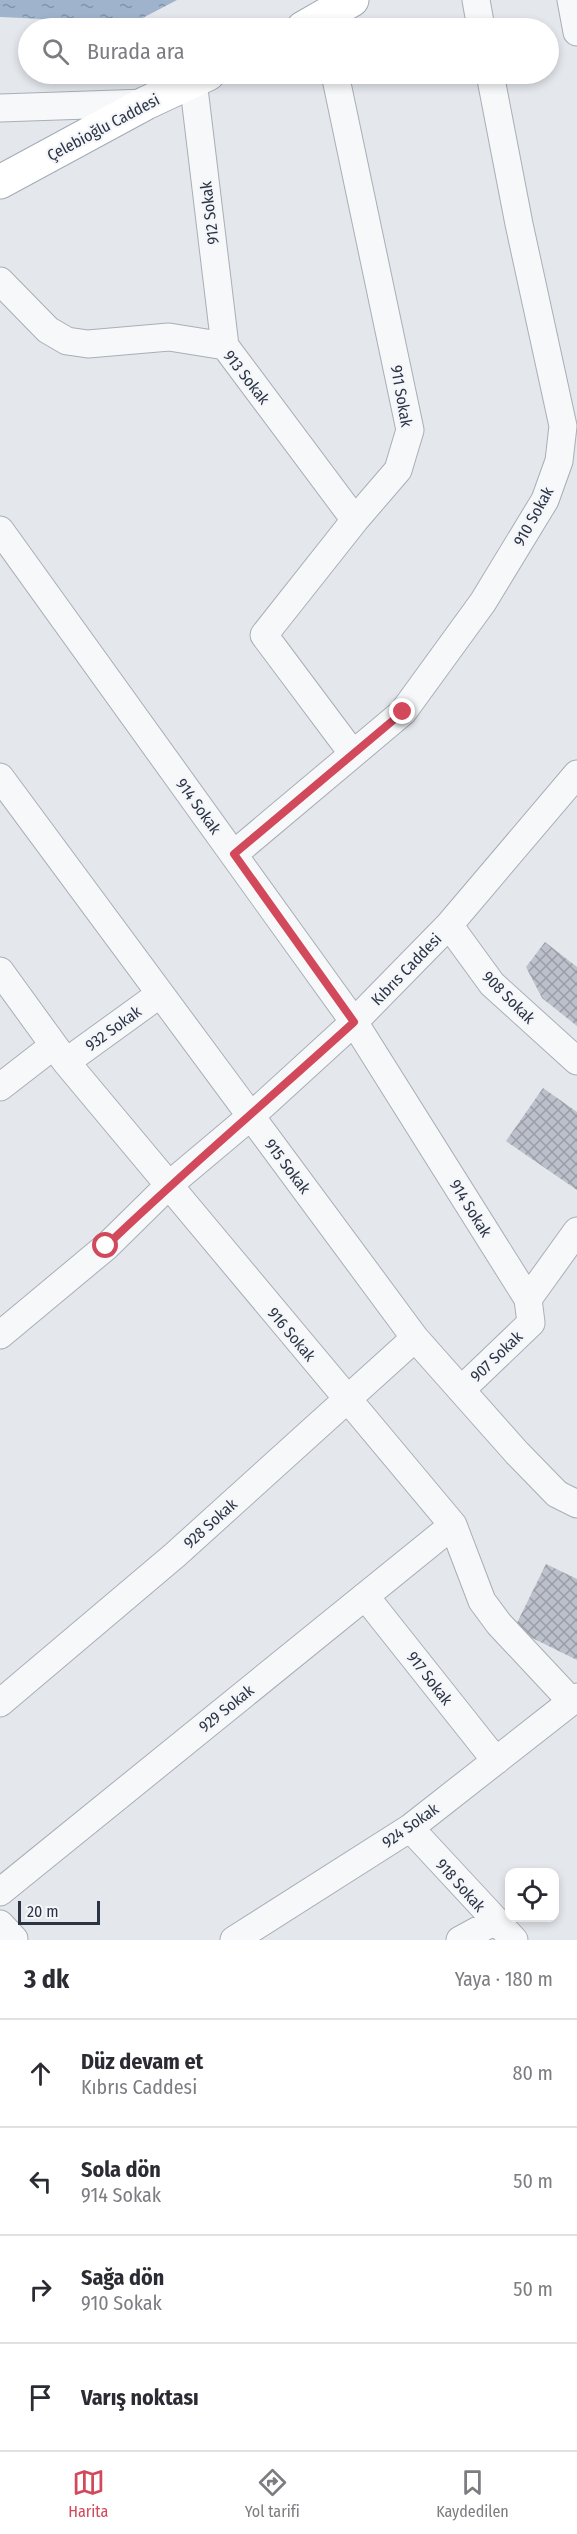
<!DOCTYPE html>
<html lang="tr">
<head>
<meta charset="utf-8">
<style>
  body { margin:0; font-family:"Fira Sans Condensed",sans-serif; background:#f2f2f3; color:#2b2b33 }
  .controls { position:absolute; right:18px; bottom:18px; display:grid; overflow:hidden; border-radius:12px; box-shadow:0 3px 9px #0003 }
  .controls button { width:54px; height:54px; display:grid; place-items:center; padding:0; border:0; border-bottom:2px solid #e1e1e2; background:#fff; color:#2b2b33; font:30px sans-serif }
  .scale { position:absolute; left:18px; bottom:15px; width:82px; box-sizing:border-box; padding-left:6px; border:3px solid #2b3445; border-top:0; font-size:16px; line-height:21px; white-space:nowrap; color:#2b3445; -webkit-text-stroke:4px #f4f6f9; paint-order:stroke }
  .stop { position:absolute; width:18px; height:18px; margin:-14px; border:4px solid #d1495b; border-radius:50%; background:#fff }
  .stop.end { background:#d1495b; border-color:#fff; box-shadow:0 2px 6px #0008 }
  .list { margin:0; padding:0; list-style:none }
  h2 { display:flex; justify-content:space-between; align-items:center; height:78px; margin:0; padding:0 24px; font-size:26px }
  h2 small { font-size:20px; font-weight:400; color:#7c7c81 }
  .list li { display:grid; grid-template-columns:39px 1fr auto; gap:18px; align-items:center; box-sizing:border-box; height:108px; padding:0 24px; border-top:2px solid #e1e1e2 }
  .list b { display:block; font-size:22px; white-space:nowrap }
  .list p { margin:0; font-size:20px; white-space:nowrap; color:#7c7c81 }
  .list em { font-size:20px; font-style:normal; color:#7c7c81 }
  .icon { flex:none; width:33px; height:33px; fill:none; stroke:currentColor; stroke-width:2; stroke-linecap:round; stroke-linejoin:round }
  .map { position:relative; flex:none; width:577px; height:1940px; overflow:hidden }
  .search { position:absolute; background:#fff; box-shadow:0 3px 9px #0003; left:18px; right:18px; top:18px; height:66px; display:flex; align-items:center; gap:15px; box-sizing:border-box; padding:0 21px; border-radius:33px; color:#7c7c81; font-size:22px }
  .sheet { height:510px; background:#fff }
  nav { display:flex; justify-content:space-around; align-items:center; box-sizing:border-box; height:84px; border-top:2px solid #e1e1e2; background:#fff; font-size:16px; color:#7c7c81 }
  nav a { display:grid; justify-items:center; gap:3px }
  nav .on { color:#d1495b }
  .map>svg:first-child { display:block }
  .water { fill:url(#water-ripples) }
  .building { fill:url(#building-cross-hatch) }
  .lines { fill:none; stroke-linecap:round; stroke-linejoin:round }
  .minor-casing { stroke:#a9aeb7; stroke-width:29 }
  .major-casing { stroke:#a3abb8; stroke-width:35 }
  .minor { stroke:#f7f8fa; stroke-width:27 }
  .major { stroke:#fff; stroke-width:33 }
  .route { stroke:#d1495b; stroke-width:8 }
  .labels { text-anchor:middle; stroke-width:4.5; stroke-linejoin:round; paint-order:stroke }
  .street-label { font-size:16px; fill:#2b3445; stroke:#f4f6f9 }
</style>
</head>
<body>
<div class="map">
<svg width="577" height="1940" viewBox="0 0 577 1940">
  <defs>
    <pattern id="water-ripples" width="26" height="14" patternUnits="userSpaceOnUse" patternTransform="scale(1.5)"><rect width="26" height="14" fill="#9fb4cc"/><path d="M2 4q2-2 4 0t4 0M15 11q2-2 4 0t4 0" fill="none" stroke="#8293a7"/></pattern>
    <pattern id="building-cross-hatch" width="8" height="8" patternUnits="userSpaceOnUse" patternTransform="scale(1.5)"><rect width="8" height="8" fill="#bbc0ca"/><path d="M0 0l8 8M0 8l8-8" fill="none" stroke="#989da6"/></pattern>
  </defs>
  <rect width="100%" height="100%" fill="#e4e7ec"/>
  <!-- water -->
  <path class="water" d="M0 0H177L133 23 0 17Z"/>
  <!-- building -->
  <path class="building" d="M545 942 577 967V1026L542 998 526 967Z
    M543 1088 577 1112V1190L506 1141Z
    M546 1564 577 1579V1660L514 1629Z"/>
  <g class="lines">
    <defs>
      <path id="minor" d="M476 0 481 28
        M571 0 577 32
        M335 74 410 430 398 470 355 520 264 635 353 754
        M193 80 225 346
        M0 108 146 103
        M0 281 48 330 67 341 88 344 169 337 225 346 355 520
        M0 530 354 1022 528 1299
        M0 777 415 1338 517 1453 557 1494 577 1504
        M234 854 403 712 483 602 545 500 559 461 563 426 519 224 490 74
        M449 925 492 984 577 1061
        M0 971 66 1062 453 1525 482 1601 499 1624 572 1702
        M66 1062 160 994
        M0 1087 53 1046
        M0 1335 107 1246 169 1185 251 1116 354 1022 449 925 577 774
        M461 1390 531 1323 528 1299 577 1231
        M365 1596 496 1761
        M0 1703 175 1555 415 1338
        M410 1828 514 1940
        M0 1892 453 1525
        M0 1924 14 1939 13 1940
        M234 1940 410 1828 577 1697
        M460 1940 495 1921"/>
      <path id="major" d="M303 28 352 0
        M0 182 146 103 208 74"/>
    </defs>
    <!-- minor casing -->
    <use href="#minor" class="minor-casing"/>
    <!-- major casing -->
    <use href="#major" class="major-casing"/>
    <!-- minor -->
    <use href="#minor" class="minor"/>
    <!-- major -->
    <use href="#major" class="major"/>
  </g>
  <g class="lines">
    <!-- route -->
    <path class="route" d="M106 1246C187 1168 272 1097 354 1022L234 854 403 712"/>
  </g>
  <g class="labels">
    <!-- street labels -->
    <g class="street-label">
      <text transform="translate(103 127) rotate(-28)" y="6">Çelebioğlu Caddesi</text>
      <text transform="translate(209 213) rotate(-97)" y="6">912 Sokak</text>
      <text transform="translate(247 377) rotate(52)" y="6">913 Sokak</text>
      <text transform="translate(402 396) rotate(80)" y="6">911 Sokak</text>
      <text transform="translate(533 516) rotate(-61)" y="6">910 Sokak</text>
      <text transform="translate(199 806) rotate(54)" y="6">914 Sokak</text>
      <text transform="translate(406 969) rotate(-46)" y="6">Kıbrıs Caddesi</text>
      <text transform="translate(509 997) rotate(45)" y="6">908 Sokak</text>
      <text transform="translate(113 1028) rotate(-36)" y="6">932 Sokak</text>
      <text transform="translate(288 1166) rotate(53)" y="6">915 Sokak</text>
      <text transform="translate(471 1208) rotate(58)" y="6">914 Sokak</text>
      <text transform="translate(292 1334) rotate(50)" y="6">916 Sokak</text>
      <text transform="translate(496 1356) rotate(-44)" y="6">907 Sokak</text>
      <text transform="translate(210 1523) rotate(-42)" y="6">928 Sokak</text>
      <text transform="translate(430 1678) rotate(52)" y="6">917 Sokak</text>
      <text transform="translate(226 1708) rotate(-39)" y="6">929 Sokak</text>
      <text transform="translate(410 1825) rotate(-35)" y="6">924 Sokak</text>
      <text transform="translate(461 1885) rotate(48)" y="6">918 Sokak</text>
    </g>
  </g>
</svg>
<div class="controls">
<button><svg class="icon" aria-label="locate" viewBox="0 0 24 24"><circle cx="12" cy="12" r="6"/><path d="M12 2v4M12 18v4M2 12h4M18 12h4"/></svg></button>
</div>
<div class="scale">20 m</div>
<div class="stop" style="left:106px;top:1246px"></div>
<div class="stop end" style="left:403px;top:712px"></div>
<div class="search"><svg class="icon" aria-label="search" viewBox="0 0 24 24"><circle cx="10" cy="10" r="6"/><path d="M15 15l6 6"/></svg>Burada ara</div>
</div>
<section class="sheet">
<h2>3 dk<small>Yaya · 180 m</small></h2>
<ul class="list">
<li><svg class="icon" aria-label="ahead" viewBox="0 0 24 24"><path d="M12 20V5M6 11l6-6 6 6"/></svg><div><b>Düz devam et</b><p>Kıbrıs Caddesi</p></div><em>80 m</em></li>
<li><svg class="icon" aria-label="left" viewBox="0 0 24 24"><path d="M17 20v-9H6M10 6l-5 5 5 5"/></svg><div><b>Sola dön</b><p>914 Sokak</p></div><em>50 m</em></li>
<li><svg class="icon" aria-label="right" viewBox="0 0 24 24"><path d="M7 20v-9h11M14 6l5 5-5 5"/></svg><div><b>Sağa dön</b><p>910 Sokak</p></div><em>50 m</em></li>
<li><svg class="icon" aria-label="arrive" viewBox="0 0 24 24"><path d="M6 21V4h12l-3 4 3 4H6"/></svg><div><b>Varış noktası</b></div></li>
</ul>
</section>
<nav>
<a class="on"><svg class="icon" aria-label="map" viewBox="0 0 24 24"><path d="M3 6l6-2 6 2 6-2v14l-6 2-6-2-6 2zM9 4v14M15 6v14"/></svg>Harita</a>
<a><svg class="icon" aria-label="directions" viewBox="0 0 24 24"><path d="M12 3l9 9-9 9-9-9zM9 14v-3h6M13 9l2 2-2 2"/></svg>Yol tarifi</a>
<a><svg class="icon" aria-label="saved" viewBox="0 0 24 24"><path d="M7 4h10v16l-5-4-5 4z"/></svg>Kaydedilen</a>
</nav>
</body>
</html>
